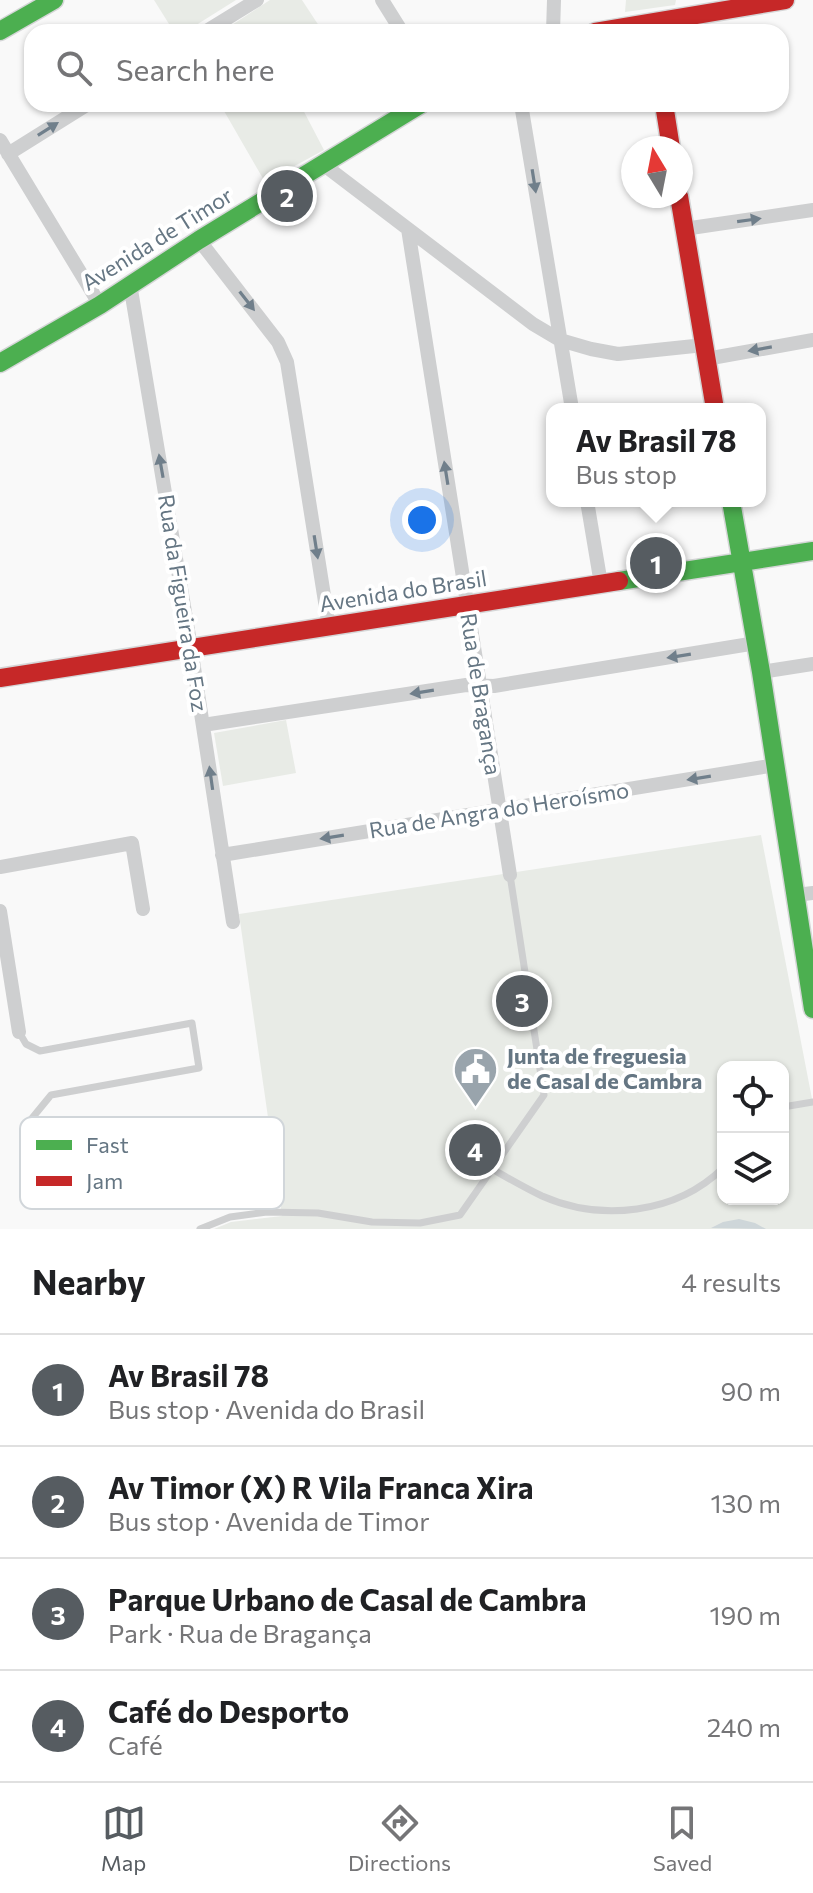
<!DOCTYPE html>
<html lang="en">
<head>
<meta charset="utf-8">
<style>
  body { margin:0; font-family:Commissioner,sans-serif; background:#f6f6f6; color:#202124 }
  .controls { position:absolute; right:24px; bottom:24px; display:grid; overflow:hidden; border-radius:16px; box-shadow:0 2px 6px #0004 }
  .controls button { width:72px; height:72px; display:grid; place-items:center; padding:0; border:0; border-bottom:2px solid #e0e0e0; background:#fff; color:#202124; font:40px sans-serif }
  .compass { position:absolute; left:621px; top:136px; width:72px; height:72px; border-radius:50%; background:#fff; box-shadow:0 2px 6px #0004; rotate:350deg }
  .you { position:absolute; left:422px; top:520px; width:28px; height:28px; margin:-20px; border:6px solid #fff; border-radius:50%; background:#1a73e8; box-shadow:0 0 0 12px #1a73e833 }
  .badge { display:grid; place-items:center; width:52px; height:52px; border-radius:50%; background:#565c61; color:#fff; font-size:26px; font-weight:700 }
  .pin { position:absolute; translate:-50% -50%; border:4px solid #fff; box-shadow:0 2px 8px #0006 }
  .popup { position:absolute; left:546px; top:403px; width:220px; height:104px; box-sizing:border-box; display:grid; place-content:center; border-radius:16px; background:#fff; filter:drop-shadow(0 2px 6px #0005); font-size:26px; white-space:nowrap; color:#757577 }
  .popup b { font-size:30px; color:#202124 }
  .popup::after { content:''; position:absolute; left:50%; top:100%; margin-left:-16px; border:16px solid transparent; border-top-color:#fff }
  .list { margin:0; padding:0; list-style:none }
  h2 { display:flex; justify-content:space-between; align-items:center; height:104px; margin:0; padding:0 32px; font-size:34px }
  h2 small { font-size:26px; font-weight:400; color:#757577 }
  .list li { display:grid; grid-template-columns:52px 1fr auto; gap:24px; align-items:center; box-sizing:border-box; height:112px; padding:0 32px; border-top:2px solid #e0e0e0 }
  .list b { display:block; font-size:30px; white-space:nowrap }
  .list p { margin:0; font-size:26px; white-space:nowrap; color:#757577 }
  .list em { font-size:26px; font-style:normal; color:#757577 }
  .icon { flex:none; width:44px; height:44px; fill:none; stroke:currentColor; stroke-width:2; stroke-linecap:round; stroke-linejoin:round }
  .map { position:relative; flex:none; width:813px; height:1229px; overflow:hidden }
  .search { position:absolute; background:#fff; box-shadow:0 2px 6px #0004; left:24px; right:24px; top:24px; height:88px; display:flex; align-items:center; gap:20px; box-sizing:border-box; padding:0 28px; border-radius:24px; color:#757577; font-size:30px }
  .sheet { height:552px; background:#fff }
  nav { display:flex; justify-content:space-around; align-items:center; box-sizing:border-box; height:112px; border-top:2px solid #e0e0e0; background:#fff; font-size:22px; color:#757577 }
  nav a { display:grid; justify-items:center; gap:4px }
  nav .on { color:#565c61 }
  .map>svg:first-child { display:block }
  .green { fill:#e8ebe6; fill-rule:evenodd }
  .water { fill:#ced6d9 }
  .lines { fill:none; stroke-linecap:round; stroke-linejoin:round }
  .fast-casing { stroke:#d5d6d7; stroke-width:21 }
  .jam-casing { stroke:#d5d6d7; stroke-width:21 }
  .lane { stroke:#cecfd0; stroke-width:7 }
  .street { stroke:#cecfd0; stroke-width:14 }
  .fast { stroke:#4caf50; stroke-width:18 }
  .jam { stroke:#c62828; stroke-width:18 }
  .oneway { fill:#707f8b }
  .labels { text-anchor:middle; stroke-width:8; stroke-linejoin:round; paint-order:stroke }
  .street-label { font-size:22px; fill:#657683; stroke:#fff }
  .poi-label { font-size:22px; font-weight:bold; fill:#657683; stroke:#fff; text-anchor:start }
  .key { fill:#fff; stroke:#d1d6da; stroke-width:2 }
  .key-label { font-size:22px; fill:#657683 }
</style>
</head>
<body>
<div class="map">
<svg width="813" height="1229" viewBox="0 0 813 1229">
  <rect width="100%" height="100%" fill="#f9f9f9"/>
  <!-- green -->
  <path class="green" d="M154 0H236L185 32H174Z
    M270 0H302L323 32H221Z
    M626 0H676L675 5 625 12Z
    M220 104H300L324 150 265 182Z
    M286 720 296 773 223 786 214 733Z
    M761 835 813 1104V1229H214L231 1222 282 1216 239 914ZM723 1067H783V1199H723Z"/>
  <!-- water -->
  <path class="water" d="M739 1219 755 1223 766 1229 711 1228 723 1222Z"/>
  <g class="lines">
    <defs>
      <path id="fast" d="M0 31 54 0
        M0 363 100 305 199 240 421 104
        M731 501 761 672 813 1009
        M619 581 813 551"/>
      <path id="jam" d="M595 32 785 0
        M664 104 671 148
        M679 196 715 409
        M0 678 619 581"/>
    </defs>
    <!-- fast casing -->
    <use href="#fast" class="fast-casing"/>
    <!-- jam casing -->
    <use href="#jam" class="jam-casing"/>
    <!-- lane -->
    <path class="lane" d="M19 1032 26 1044 40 1051 192 1023 199 1068 51 1095 24 1128
      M783 1107 813 1102
      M492 1169C508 1178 525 1188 542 1196 601 1222 676 1214 723 1168
      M200 1229 230 1217 267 1212 318 1213 372 1222 420 1223 460 1215 544 1095 510 875"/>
    <!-- street -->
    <path class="street" d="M382 0 402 32
      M205 32 257 0
      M553 32 554 0
      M521 104 572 409
      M0 140 100 305
      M8 154 88 104
      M324 165 533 324 560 340 591 349 618 354 704 345
      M408 229 510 875
      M684 229 813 210
      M199 240 278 342 287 362 329 627
      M130 284 191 648 233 922
      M706 359 813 340
      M587 501 601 584
      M761 672 813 664
      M203 725 466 685 494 686 756 643
      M222 855 776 765
      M0 867 132 843 143 909
      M796 895 813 893
      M0 911 19 1032"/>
    <!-- fast -->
    <use href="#fast" class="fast"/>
    <!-- jam -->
    <use href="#jam" class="jam"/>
  </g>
  <!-- one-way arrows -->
  <defs><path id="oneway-solid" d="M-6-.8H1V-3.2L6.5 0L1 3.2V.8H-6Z" transform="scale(2)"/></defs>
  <g class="oneway">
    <use href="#oneway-solid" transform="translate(48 129) rotate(-32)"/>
    <use href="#oneway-solid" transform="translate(534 181) rotate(81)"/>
    <use href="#oneway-solid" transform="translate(749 220) rotate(-8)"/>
    <use href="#oneway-solid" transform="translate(247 301) rotate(52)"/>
    <use href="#oneway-solid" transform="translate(760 349) rotate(170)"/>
    <use href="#oneway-solid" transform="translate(161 466) rotate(-100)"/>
    <use href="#oneway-solid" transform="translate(446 473) rotate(-99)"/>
    <use href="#oneway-solid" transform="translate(316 547) rotate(81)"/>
    <use href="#oneway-solid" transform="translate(679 656) rotate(171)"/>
    <use href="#oneway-solid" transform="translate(422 692) rotate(171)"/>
    <use href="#oneway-solid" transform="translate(211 778) rotate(-98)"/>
    <use href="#oneway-solid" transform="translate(699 778) rotate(171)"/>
    <use href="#oneway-solid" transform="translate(332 837) rotate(171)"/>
  </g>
  <!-- icons -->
  <defs>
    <symbol id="civic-pin" viewBox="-11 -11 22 30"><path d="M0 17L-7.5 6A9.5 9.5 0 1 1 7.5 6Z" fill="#99a4ac" stroke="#fff"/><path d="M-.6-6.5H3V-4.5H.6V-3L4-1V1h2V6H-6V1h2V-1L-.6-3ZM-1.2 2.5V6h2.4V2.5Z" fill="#fff"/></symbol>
  </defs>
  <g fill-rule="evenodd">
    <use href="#civic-pin" x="450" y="1044" width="51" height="69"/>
  </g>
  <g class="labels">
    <!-- street labels -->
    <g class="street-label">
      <text transform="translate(157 239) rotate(-32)" y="8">Avenida de Timor</text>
      <text transform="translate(403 591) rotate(-9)" y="8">Avenida do Brasil</text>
      <text transform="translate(183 603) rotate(81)" y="8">Rua da Figueira da Foz</text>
      <text transform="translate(481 694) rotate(81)" y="8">Rua de Bragança</text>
      <text transform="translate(499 810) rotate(-9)" y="8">Rua de Angra do Heroísmo</text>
    </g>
    <!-- poi labels -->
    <g class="poi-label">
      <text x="507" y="1064">Junta de freguesia<tspan x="507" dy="25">de Casal de Cambra</tspan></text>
    </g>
  </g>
  <!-- legend -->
  <rect x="20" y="1117" width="264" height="92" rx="12" class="key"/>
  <rect x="36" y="1140" width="36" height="10" fill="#4caf50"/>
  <rect x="36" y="1176" width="36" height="10" fill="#c62828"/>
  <g class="key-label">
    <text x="86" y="1153">Fast</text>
    <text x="86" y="1189">Jam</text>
  </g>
</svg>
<div class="controls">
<button><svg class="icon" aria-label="locate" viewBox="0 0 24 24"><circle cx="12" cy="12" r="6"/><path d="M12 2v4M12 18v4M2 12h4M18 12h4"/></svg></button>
<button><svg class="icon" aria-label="layers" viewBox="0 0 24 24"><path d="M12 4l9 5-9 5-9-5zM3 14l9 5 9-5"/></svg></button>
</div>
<svg class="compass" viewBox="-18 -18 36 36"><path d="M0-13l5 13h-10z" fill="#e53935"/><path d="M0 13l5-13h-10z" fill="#757577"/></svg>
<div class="you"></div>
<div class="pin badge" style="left:656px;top:563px">1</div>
<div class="popup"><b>Av Brasil 78</b>Bus stop</div>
<div class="pin badge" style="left:287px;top:196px">2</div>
<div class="pin badge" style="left:522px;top:1001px">3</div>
<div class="pin badge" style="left:475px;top:1150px">4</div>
<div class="search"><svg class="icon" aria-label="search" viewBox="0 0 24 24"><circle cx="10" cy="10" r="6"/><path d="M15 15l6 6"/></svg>Search here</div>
</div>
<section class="sheet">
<h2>Nearby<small>4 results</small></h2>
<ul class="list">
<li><span class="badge">1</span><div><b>Av Brasil 78</b><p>Bus stop · Avenida do Brasil</p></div><em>90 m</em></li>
<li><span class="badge">2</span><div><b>Av Timor (X) R Vila Franca Xira</b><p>Bus stop · Avenida de Timor</p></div><em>130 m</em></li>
<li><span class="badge">3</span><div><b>Parque Urbano de Casal de Cambra</b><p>Park · Rua de Bragança</p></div><em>190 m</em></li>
<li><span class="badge">4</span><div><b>Café do Desporto</b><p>Café</p></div><em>240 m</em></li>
</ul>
</section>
<nav>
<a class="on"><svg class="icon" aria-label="map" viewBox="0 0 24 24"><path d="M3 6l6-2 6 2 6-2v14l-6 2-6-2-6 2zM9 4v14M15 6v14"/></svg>Map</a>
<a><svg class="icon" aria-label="directions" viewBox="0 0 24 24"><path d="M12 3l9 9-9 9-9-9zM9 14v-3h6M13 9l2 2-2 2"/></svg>Directions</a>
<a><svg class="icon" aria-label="saved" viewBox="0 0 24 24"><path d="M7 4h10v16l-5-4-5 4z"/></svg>Saved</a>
</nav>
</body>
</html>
